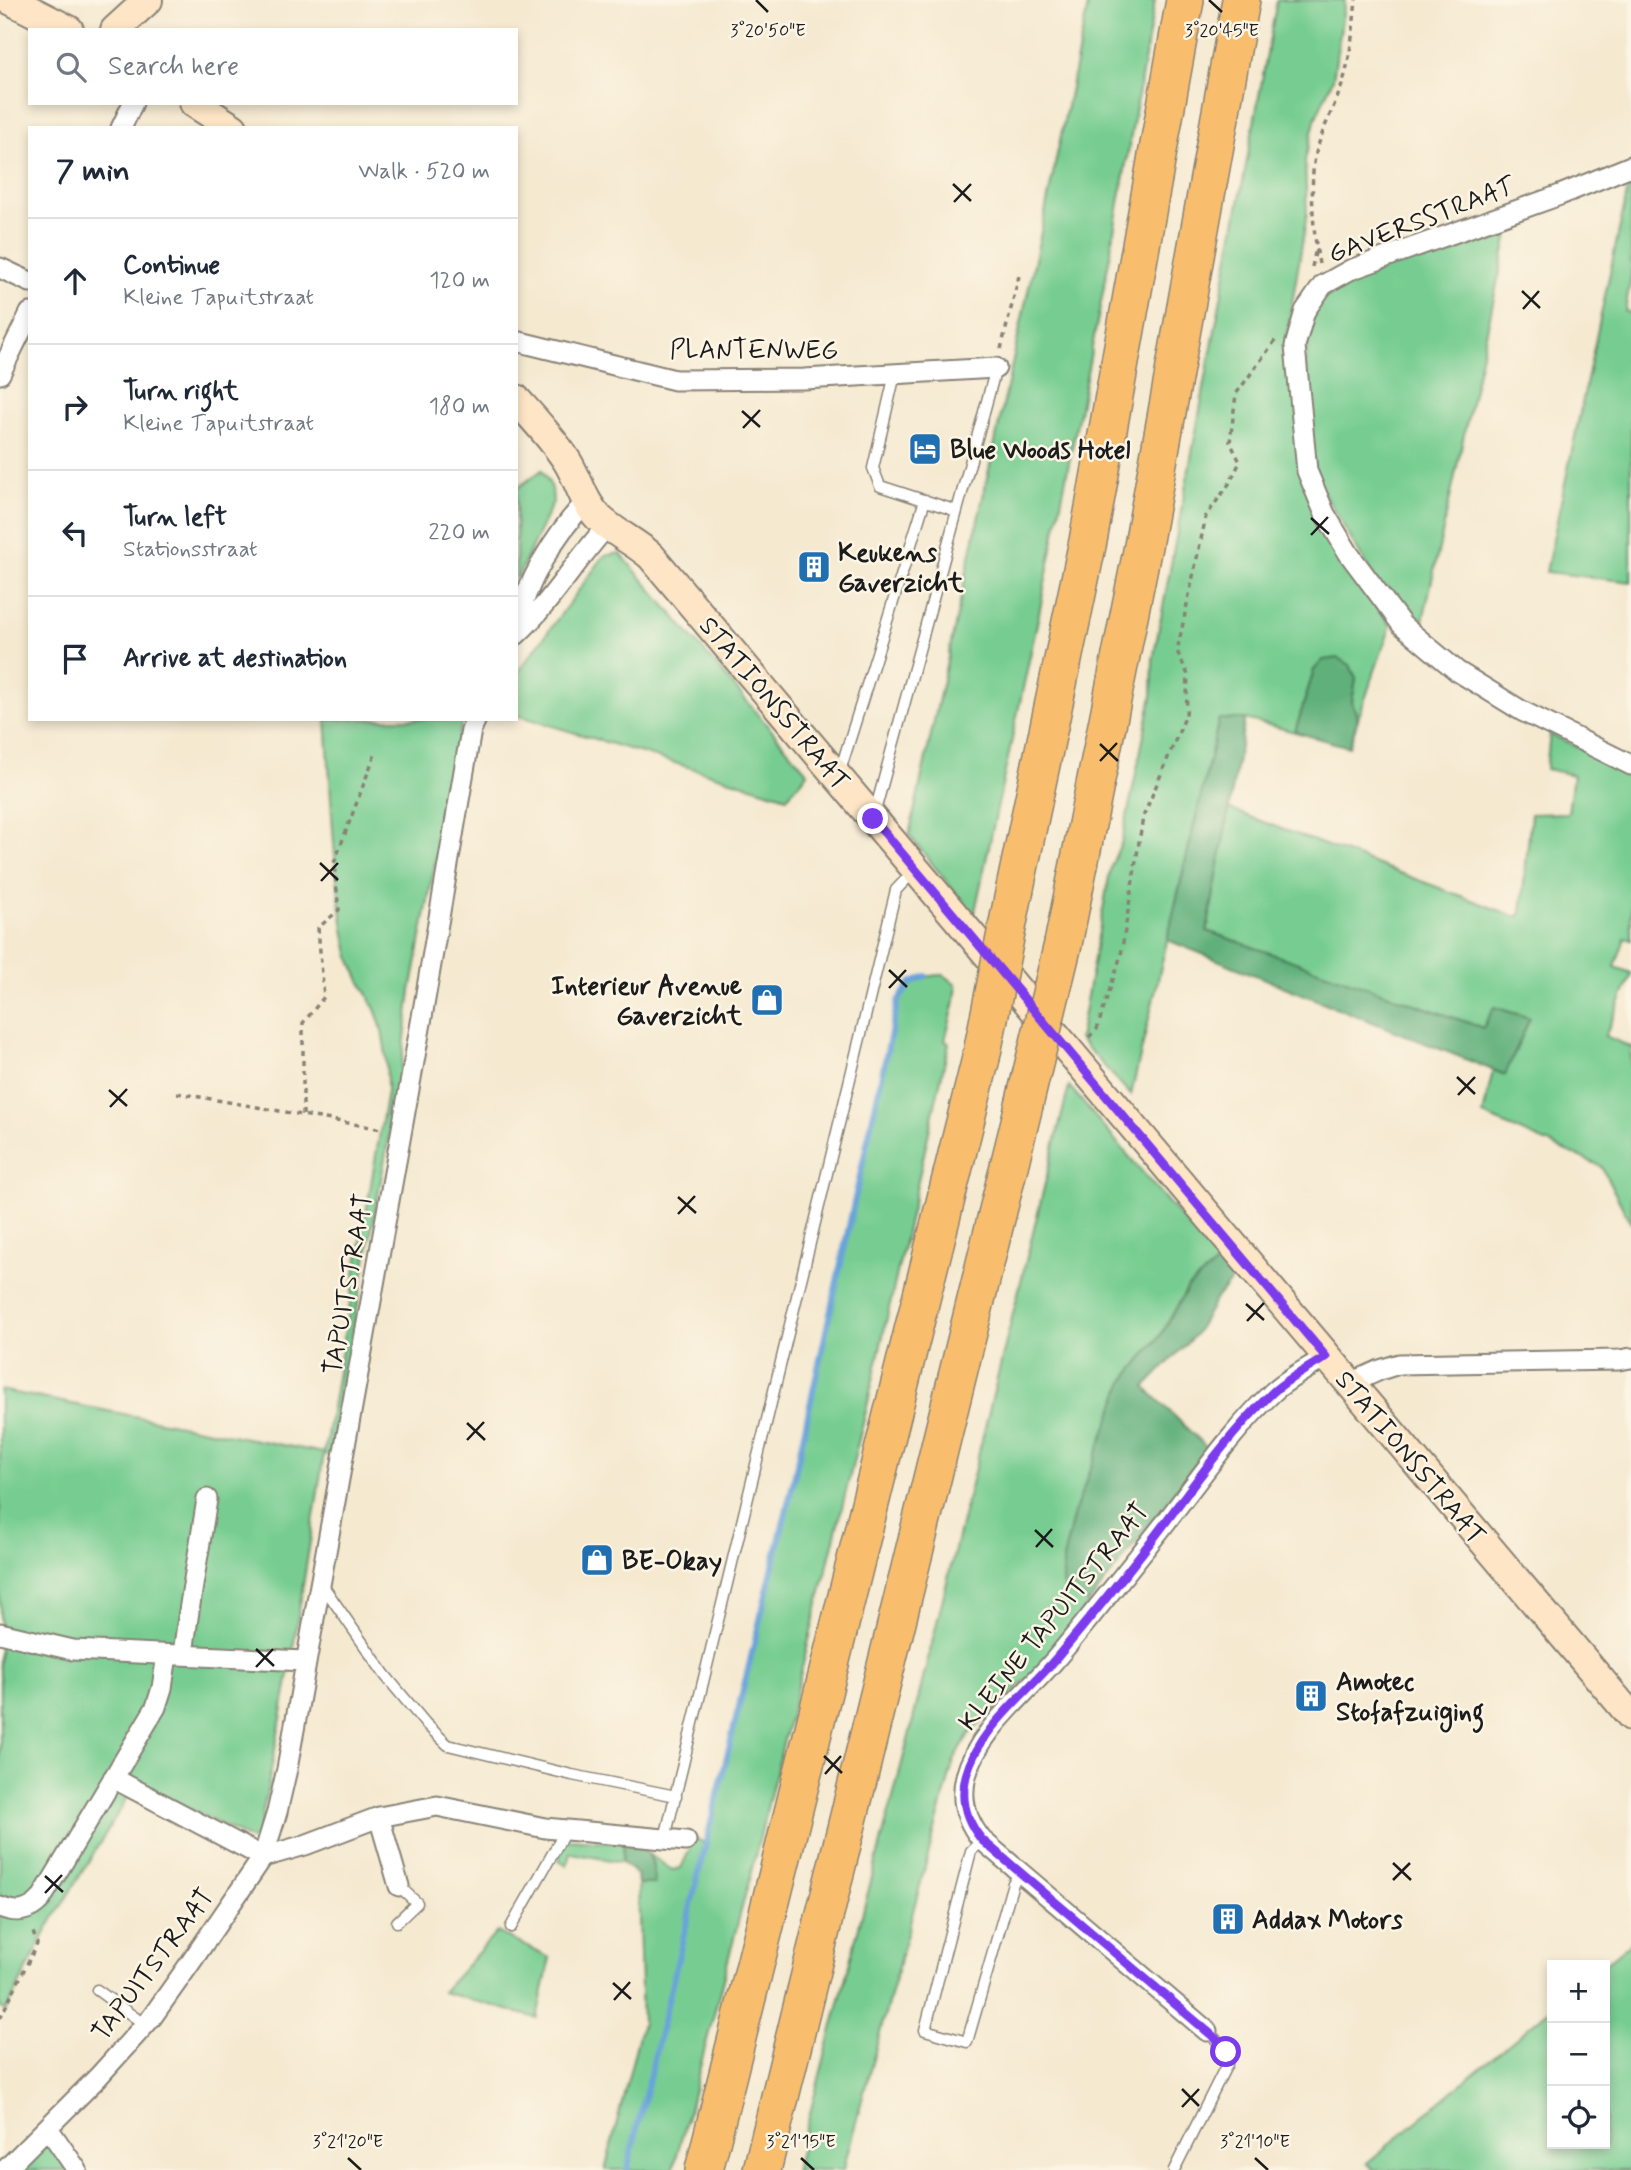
<!DOCTYPE html>
<html lang="en">
<head>
<meta charset="utf-8">
<style>
  body { margin:0; font-family:Mynerve,sans-serif; background:#f2f2f3; color:#1f2937 }
  .controls { position:absolute; right:21px; bottom:21px; display:grid; overflow:hidden; border-radius:0px; box-shadow:0 4px 10px #0003 }
  .controls button { width:63px; height:63px; display:grid; place-items:center; padding:0; border:0; border-bottom:2px solid #e0e1e3; background:#fff; color:#1f2937; font:35px sans-serif }
  .stop { position:absolute; width:21px; height:21px; margin:-16px; border:5px solid #7c3aed; border-radius:50%; background:#fff }
  .stop.end { background:#7c3aed; border-color:#fff; box-shadow:0 2px 7px #0008 }
  .list { margin:0; padding:0; list-style:none }
  h2 { display:flex; justify-content:space-between; align-items:center; height:91px; margin:0; padding:0 28px; font-size:30px }
  h2 small { font-size:23px; font-weight:400; color:#747a83 }
  .list li { display:grid; grid-template-columns:46px 1fr auto; gap:21px; align-items:center; box-sizing:border-box; height:126px; padding:0 28px; border-top:2px solid #e0e1e3 }
  .list b { display:block; font-size:26px; white-space:nowrap }
  .list p { margin:0; font-size:23px; white-space:nowrap; color:#747a83 }
  .list em { font-size:23px; font-style:normal; color:#747a83 }
  .icon { flex:none; width:38px; height:38px; fill:none; stroke:currentColor; stroke-width:2; stroke-linecap:round; stroke-linejoin:round }
  .map { position:relative; flex:none; width:1631px; height:2170px; overflow:hidden }
  .search { position:absolute; background:#fff; box-shadow:0 4px 10px #0003; left:28px; top:28px; width:490px; height:77px; display:flex; align-items:center; gap:18px; box-sizing:border-box; padding:0 24px; border-radius:0px; color:#747a83; font-size:26px }
  .panel { position:absolute; background:#fff; box-shadow:0 4px 10px #0003; left:28px; top:126px; width:490px; height:595px; border-radius:0px }
  .map>svg:first-child { display:block }
  .green { fill:#77cd91; stroke:#4a7456; stroke-width:2 }
  .forest { fill:#61b07b; stroke:#3e664c; stroke-width:2 }
  .lines { fill:none; stroke-linecap:round; stroke-linejoin:round }
  .stream { stroke:#69a3d9; stroke-width:6 }
  .lane-casing { stroke:#888276; stroke-width:13 }
  .street-casing { stroke:#888276; stroke-width:23 }
  .secondary-casing { stroke:#888276; stroke-width:32 }
  .highway-casing { stroke:#888276; stroke-width:40 }
  .path { stroke:#888276; stroke-width:3.5; stroke-dasharray:5 5; stroke-linecap:butt }
  .lane { stroke:#fff; stroke-width:10 }
  .street { stroke:#fff; stroke-width:19 }
  .secondary { stroke:#fde5c5; stroke-width:28 }
  .highway { stroke:#f9be6d; stroke-width:37 }
  .highway-bridge-casing { stroke:#888276; stroke-width:40; stroke-linecap:butt }
  .highway-bridge { stroke:#f9be6d; stroke-width:37 }
  .route { stroke:#7c3aed; stroke-width:9 }
  .ticks { fill:none; stroke:#1c1c1c; stroke-width:2.5 }
  .labels { text-anchor:middle; stroke-width:5; stroke-linejoin:round; paint-order:stroke }
  .street-label { font-size:26px; fill:#1c1c1c; stroke:#fcf5e5 }
  .poi-label { font-size:26px; font-weight:bold; fill:#1c1c1c; stroke:#fcf5e5; text-anchor:start }
  .ticks-label { font-size:18px; text-anchor:middle; fill:#1c1c1c; stroke:#fcf5e5; stroke-width:5; stroke-linejoin:round; paint-order:stroke }
</style>
</head>
<body>
<div class="map">
<svg width="1631" height="2170" viewBox="0 0 1631 2170">
  <rect width="100%" height="100%" fill="#fcf5e5"/>
  <filter id="ink" filterUnits="userSpaceOnUse"><feTurbulence type="fractalNoise" baseFrequency=".0143" numOctaves="2"/><feDisplacementMap in="SourceGraphic" scale="14" xChannelSelector="R" yChannelSelector="G"/><feConvolveMatrix kernelMatrix="1 2 1 2 8 2 1 2 1" color-interpolation-filters="sRGB"/></filter>
  <filter id="wash" filterUnits="userSpaceOnUse"><feTurbulence type="fractalNoise" baseFrequency=".00686" numOctaves="4" result="noise"/><feDisplacementMap in="SourceGraphic" scale="28" xChannelSelector="R" yChannelSelector="G"/><feGaussianBlur stdDeviation="1.57" result="paint"/><feColorMatrix in="noise" values="0 0 0 0 0 0 0 0 0 0 0 0 0 0 0 0 0 1.4 0 .05"/><feComposite in="paint" operator="in"/></filter>
  <g filter="url(#wash)">
    <rect width="100%" height="100%" fill="#f5e9d0"/>
    <!-- green -->
    <path class="green" d="M1089 0H1155L1105 282 1039 614 974 916 909 835 1041 232Z
      M1277 0H1345L1333 79 1316 117 1305 160 1307 214 1283 358 1291 364 1321 524 1334 550 1358 585 1391 625 1358 719 1352 702 1356 678 1314 670 1295 732 1245 719H1219L1131 1095 1079 1039 1111 866 1122 841 1152 696 1153 660Z
      M1631 174V277L1625 311 1631 313V582L1546 572Z
      M1511 221 1421 630 1376 581 1319 485 1311 450 1305 389 1308 322 1318 303 1339 286 1371 269Z
      M542 470 552 488 553 502 516 581V489Z
      M620 553 808 773 787 797 516 715V675L604 556Z
      M326 719H462L411 991 400 1077 330 1455 324 1454 286 1692 257 1843 137 1782 48 1928 6 2011 0 2008V1390L324 1453 387 1092C387 1064 386 1033 374 1007 366 990 354 973 349 954 332 877 332 797 326 719Z
      M1550 734 1631 772V940L1625 938 1615 967 1631 973V976L1605 1036 1631 1047V1224L1601 1166 1483 1115 1493 1070 1505 1074 1483 1028 1207 931 1229 809 1517 917 1521 913 1531 814 1568 813 1573 775 1546 769Z
      M944 975 956 984C958 1000 948 1024 945 1041L949 1043 866 1411 752 1869 673 2170H605L642 2023 638 1884H654L653 1863 649 1854 672 1870 681 1868 695 1838 706 1844 793 1483 898 1001C911 984 921 974 944 975Z
      M1069 1086 1219 1262 1188 1287 1161 1335 1124 1381 1089 1603 1033 1674 969 1734 954 1760 843 2170H795L908 1740Z
      M568 1839 624 1843 622 1862 570 1853 567 1865 559 1860 564 1843Z
      M497 1932 550 1958 537 2018 442 1992Z
      M1631 1942V2170H1375L1367 2163 1552 2008V2144H1605L1603 1965Z
      M50 2141 70 2170H18Z"/>
    <!-- forest -->
    <path class="forest" d="M1338 658 1350 665 1356 678 1352 702 1358 719 1349 747 1295 732 1314 670 1323 660Z
      M1219 719H1245L1207 931 1483 1028 1494 1007 1530 1018 1505 1075 1167 940Z
      M1219 1262 1232 1280 1217 1297 1194 1336 1145 1387 1208 1449 1089 1603 1063 1589V1559L1074 1513 1124 1381 1161 1335 1188 1287Z
      M624 1843C651 1848 654 1858 654 1884H638L637 1875 622 1862Z"/>
    <g class="lines">
      <!-- stream -->
      <path class="stream" d="M627 2170 793 1483 898 1001 911 983 926 976"/>
    </g>
  </g>
  <g filter="url(#ink)">
    <g class="lines">
      <defs>
        <path id="lane" d="M895 374 873 468 880 486 957 511
          M839 774 925 500
          M874 815 996 368
          M321 1583 385 1675 425 1723 448 1745 572 1775 676 1796
          M665 1838 896 890 913 872
          M982 1840 971 1851 925 2030 967 2042 1013 1883 1021 1874
          M397 1922 417 1903 399 1886
          M511 1927 566 1830
          M97 1990 144 2024
          M1174 2170 1227 2064C1225 2048 1219 2042 1207 2031"/>
        <path id="street" d="M121 128 133 103
          M1631 166 1560 195 1350 270 1323 285 1305 311 1295 346 1307 471 1325 514 1349 554 1402 625 1457 671 1522 711 1631 765
          M0 268 30 282
          M516 341 675 380 804 379 996 368
          M0 374 30 313
          M516 627C526 582 555 534 586 502
          M516 635C551 603 576 560 608 525
          M1349 1384 1380 1370 1399 1364 1619 1360 1631 1358
          M0 1633 73 1650 305 1661
          M183 1655C189 1603 199 1552 207 1499
          M113 1778 263 1857 305 1845 379 1817 437 1806 545 1828 686 1841
          M379 1817 399 1886
          M0 1907C17 1914 29 1912 41 1899L156 1707 162 1688 167 1655
          M1207 2031 982 1840C967 1822 960 1800 966 1776 979 1728 1028 1693 1059 1655 1094 1613 1128 1570 1162 1527 1198 1481 1231 1432 1273 1392 1288 1378 1309 1368 1326 1357
          M48 2128 77 2170
          M5 2170 98 2077 152 2017 191 1962 263 1857 277 1812 287 1769 422 1017 471 730 476 719"/>
        <path id="secondary" d="M10 0 69 30
          M115 30 148 0
          M194 103 233 128
          M516 399C534 419 553 439 567 461 579 480 583 502 599 518 612 531 635 542 651 556L1631 1716"/>
        <path id="highway" d="M1015 888 1088 541 1185 0
          M1063 944 1143 546 1241 0
          M704 2170 981 1058
          M762 2170 1024 1105"/>
      </defs>
      <!-- lane casing -->
      <use href="#lane" class="lane-casing"/>
      <!-- street casing -->
      <use href="#street" class="street-casing"/>
      <!-- secondary casing -->
      <use href="#secondary" class="secondary-casing"/>
      <!-- highway casing -->
      <use href="#highway" class="highway-casing"/>
      <!-- path -->
      <path class="path" d="M1319 264C1314 237 1311 200 1313 172 1315 141 1332 114 1342 85 1351 57 1353 29 1356 0
        M1312 267 1316 248
        M1001 349 1019 276
        M1089 1037 1097 1029 1121 955 1143 817 1186 715 1188 675 1177 651 1206 516 1229 484 1240 462 1230 442 1236 394 1277 338
        M177 1093 382 1129
        M303 1115V1023L324 997 318 928 339 910 334 863 375 754
        M0 2018 37 1944 32 1929"/>
      <!-- lane -->
      <use href="#lane" class="lane"/>
      <!-- street -->
      <use href="#street" class="street"/>
      <!-- secondary -->
      <use href="#secondary" class="secondary"/>
      <!-- highway -->
      <use href="#highway" class="highway"/>
      <defs>
        <path id="highway-bridge" d="M981 1058 1015 888
          M1024 1105 1063 944"/>
      </defs>
      <!-- highway-bridge casing -->
      <use href="#highway-bridge" class="highway-bridge-casing"/>
      <!-- highway-bridge -->
      <use href="#highway-bridge" class="highway-bridge"/>
    </g>
  </g>
  <g class="lines" filter="url(#ink)">
    <!-- route -->
    <path class="route" d="M873 819 1326 1357C1309 1368 1288 1378 1273 1392 1232 1431 1199 1477 1165 1523 1131 1568 1095 1612 1059 1655 1028 1693 979 1727 966 1776 960 1800 967 1822 982 1840L1221 2043 1226 2052"/>
  </g>
  <!-- ticks -->
  <path class="ticks" d="M756 0 768 12M1209 0 1222 12M953 184 971 201M954 202 971 184M1522 291 1540 308M1523 309 1539 291M742 411 760 427M743 428 760 410M1311 518 1329 534M1311 535 1328 517M1100 744 1118 761M1100 761 1117 743M320 863 338 880M321 881 338 863M889 970 907 987M889 988 906 970M1457 1077 1475 1094M109 1090 127 1106M1458 1095 1475 1077M110 1107 127 1089M678 1197 696 1213M678 1214 695 1196M1246 1304 1264 1320M1247 1321 1264 1303M467 1423 485 1440M467 1440 484 1422M1035 1530 1053 1547M1036 1547 1052 1529M256 1649 274 1666M256 1667 273 1649M824 1756 842 1773M825 1774 841 1756M1393 1863 1411 1880M45 1876 63 1892M1393 1880 1410 1863M45 1893 62 1875M613 1983 631 1999M614 2000 630 1982M1182 2089 1199 2106M1182 2107 1199 2089M348 2158 361 2170M801 2158 814 2170M1255 2158 1268 2170"/>
  <!-- icons -->
  <defs>
    <symbol id="hotel-square" viewBox="-11 -11 22 22"><rect x="-9" y="-9" width="18" height="18" rx="4" fill="#1f6fb2" stroke="#fcf5e5"/><path d="M-6-4.5h1.5V1H6V5H4.5V3h-9V5H-6ZM-4 0a1.8 1.8 0 1 1 3.6 0ZM.5 0V-2.5h3Q6-2.5 6 0Z" fill="#fff"/></symbol>
    <symbol id="building-square" viewBox="-11 -11 22 22"><rect x="-9" y="-9" width="18" height="18" rx="4" fill="#1f6fb2" stroke="#fcf5e5"/><path d="M-4-6H4V6H1V3H-1V6H-4ZM-2.5-4.3h1.7v1.8h-1.7ZM.8-4.3h1.7v1.8H.8ZM-2.5-1h1.7V.8h-1.7ZM.8-1h1.7V.8H.8Z" fill="#fff"/></symbol>
    <symbol id="shop-square" viewBox="-11 -11 22 22"><rect x="-9" y="-9" width="18" height="18" rx="4" fill="#1f6fb2" stroke="#fcf5e5"/><path d="M-5-2.5h2.3a2.7 3.5 0 0 1 5.4 0H5L5.5 6h-11ZM-1.5-2.5h3a1.5 2.3 0 0 0-3 0Z" fill="#fff"/></symbol>
  </defs>
  <g fill-rule="evenodd">
    <use href="#hotel-square" x="906" y="430" width="38" height="38"/>
    <use href="#building-square" x="795" y="548" width="38" height="38"/>
    <use href="#shop-square" x="748" y="981" width="38" height="38"/>
    <use href="#shop-square" x="578" y="1541" width="38" height="38"/>
    <use href="#building-square" x="1292" y="1677" width="38" height="38"/>
    <use href="#building-square" x="1209" y="1900" width="38" height="38"/>
  </g>
  <g class="labels">
    <!-- street labels -->
    <g class="street-label">
      <text transform="translate(1421 219) rotate(-21)" y="9">GAVERSSTRAAT</text>
      <text x="754" y="358">PLANTENWEG</text>
      <text transform="translate(775 703) rotate(50)" y="9">STATIONSSTRAAT</text>
      <text transform="translate(347 1284) rotate(-80)" y="9">TAPUITSTRAAT</text>
      <text transform="translate(1411 1457) rotate(50)" y="9">STATIONSSTRAAT</text>
      <text transform="translate(1053 1616) rotate(-51)" y="9">KLEINE TAPUITSTRAAT</text>
      <text transform="translate(152 1964) rotate(-53)" y="9">TAPUITSTRAAT</text>
    </g>
    <!-- poi labels -->
    <g class="poi-label">
      <text x="950" y="458">Blue Woods Hotel</text>
      <text x="838" y="561">Keukens<tspan x="838" dy="30">Gaverzicht</tspan></text>
      <text x="742" y="994" text-anchor="end">Interieur Avenue<tspan x="742" dy="30">Gaverzicht</tspan></text>
      <text x="622" y="1569">BE-Okay</text>
      <text x="1336" y="1690">Amotec<tspan x="1336" dy="30">Stofafzuiging</tspan></text>
      <text x="1252" y="1928">Addax Motors</text>
    </g>
  </g>
  <g class="ticks-label">
    <text x="768" y="36">3°20'50"E</text>
    <text x="1222" y="36">3°20'45"E</text>
    <text x="348" y="2147">3°21'20"E</text>
    <text x="801" y="2147">3°21'15"E</text>
    <text x="1255" y="2147">3°21'10"E</text>
  </g>
</svg>
<div class="controls">
<button>+</button>
<button>−</button>
<button><svg class="icon" aria-label="locate" viewBox="0 0 24 24"><circle cx="12" cy="12" r="6"/><path d="M12 2v4M12 18v4M2 12h4M18 12h4"/></svg></button>
</div>
<div class="stop" style="left:1226px;top:2052px"></div>
<div class="stop end" style="left:873px;top:819px"></div>
<div class="search"><svg class="icon" aria-label="search" viewBox="0 0 24 24"><circle cx="10" cy="10" r="6"/><path d="M15 15l6 6"/></svg>Search here</div>
<section class="panel">
<h2>7 min<small>Walk · 520 m</small></h2>
<ul class="list">
<li><svg class="icon" aria-label="ahead" viewBox="0 0 24 24"><path d="M12 20V5M6 11l6-6 6 6"/></svg><div><b>Continue</b><p>Kleine Tapuitstraat</p></div><em>120 m</em></li>
<li><svg class="icon" aria-label="right" viewBox="0 0 24 24"><path d="M7 20v-9h11M14 6l5 5-5 5"/></svg><div><b>Turn right</b><p>Kleine Tapuitstraat</p></div><em>180 m</em></li>
<li><svg class="icon" aria-label="left" viewBox="0 0 24 24"><path d="M17 20v-9H6M10 6l-5 5 5 5"/></svg><div><b>Turn left</b><p>Stationsstraat</p></div><em>220 m</em></li>
<li><svg class="icon" aria-label="arrive" viewBox="0 0 24 24"><path d="M6 21V4h12l-3 4 3 4H6"/></svg><div><b>Arrive at destination</b></div></li>
</ul>
</section>
</div>
</body>
</html>
